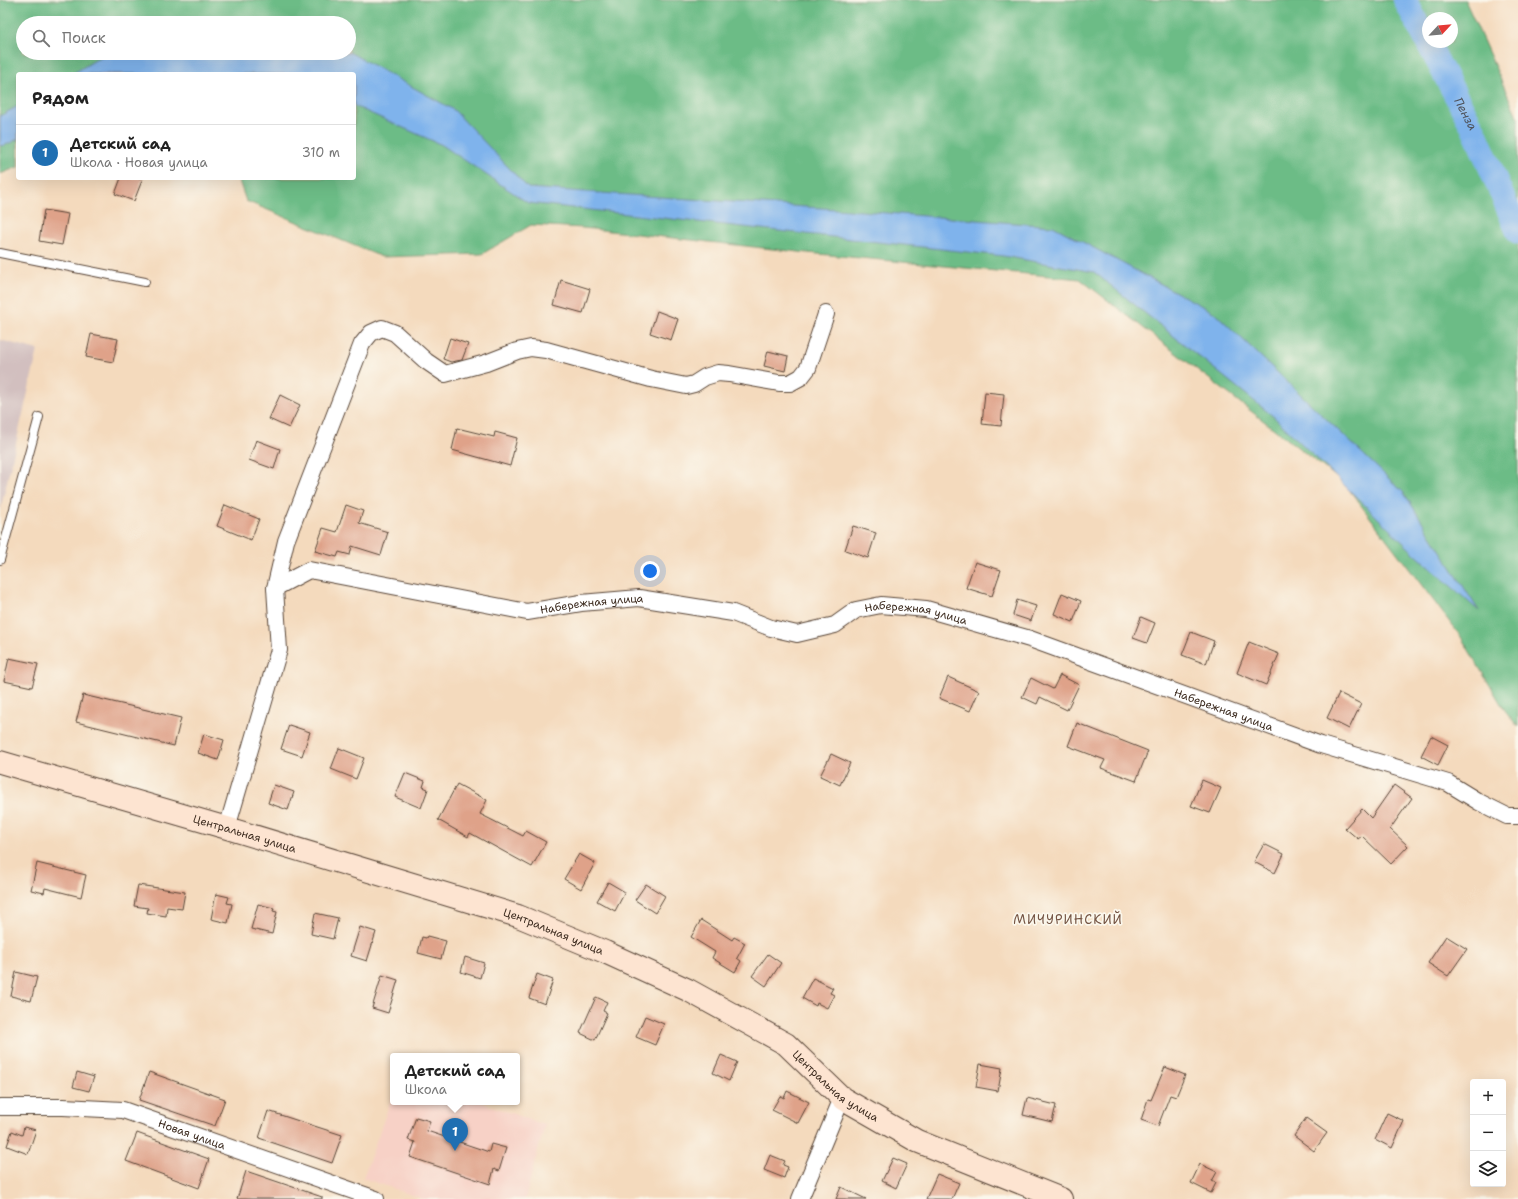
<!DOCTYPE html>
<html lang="ru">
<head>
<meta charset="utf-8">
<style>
  body { margin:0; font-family:"Shantell Sans",sans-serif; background:#f6f6f6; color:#222 }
  .controls { position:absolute; right:12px; bottom:12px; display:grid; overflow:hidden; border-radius:4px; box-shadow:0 4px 16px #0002 }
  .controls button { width:36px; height:36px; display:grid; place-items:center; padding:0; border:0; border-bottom:1px solid #e0e0e0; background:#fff; color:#222; font:20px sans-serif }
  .compass { position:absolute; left:1422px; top:12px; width:36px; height:36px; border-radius:50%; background:#fff; box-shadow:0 4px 16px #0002; rotate:64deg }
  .you { position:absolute; left:650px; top:571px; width:14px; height:14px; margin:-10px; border:3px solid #fff; border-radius:50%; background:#1a73e8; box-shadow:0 0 0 6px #1a73e833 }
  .badge { display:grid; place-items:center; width:26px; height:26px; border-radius:50%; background:#1f6fb2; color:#fff; font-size:13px; font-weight:700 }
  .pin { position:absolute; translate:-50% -33px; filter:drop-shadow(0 1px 2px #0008) }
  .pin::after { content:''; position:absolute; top:21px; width:14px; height:12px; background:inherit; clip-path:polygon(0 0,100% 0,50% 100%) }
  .popup { position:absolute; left:390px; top:1053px; width:130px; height:52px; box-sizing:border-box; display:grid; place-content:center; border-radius:4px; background:#fff; filter:drop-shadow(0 1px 3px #0005); font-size:13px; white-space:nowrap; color:#767676 }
  .popup b { font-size:15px; color:#222 }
  .popup::after { content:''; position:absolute; left:50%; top:100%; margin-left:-8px; border:8px solid transparent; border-top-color:#fff }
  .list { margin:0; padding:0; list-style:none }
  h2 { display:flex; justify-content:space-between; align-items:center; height:52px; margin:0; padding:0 16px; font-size:17px }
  h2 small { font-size:13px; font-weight:400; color:#767676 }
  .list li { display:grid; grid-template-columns:26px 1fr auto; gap:12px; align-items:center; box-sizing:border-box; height:56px; padding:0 16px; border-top:1px solid #e0e0e0 }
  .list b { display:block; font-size:15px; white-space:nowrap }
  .list p { margin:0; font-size:13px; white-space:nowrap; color:#767676 }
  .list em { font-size:13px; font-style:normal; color:#767676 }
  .icon { flex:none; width:22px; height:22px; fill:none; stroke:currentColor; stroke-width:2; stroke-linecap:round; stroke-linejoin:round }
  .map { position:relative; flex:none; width:1518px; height:1199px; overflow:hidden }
  .search { position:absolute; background:#fff; box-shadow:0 4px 16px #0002; left:16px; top:16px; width:340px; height:44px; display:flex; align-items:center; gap:10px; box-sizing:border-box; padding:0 14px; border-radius:22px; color:#767676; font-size:15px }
  .panel { position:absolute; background:#fff; box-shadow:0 4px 16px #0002; left:16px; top:72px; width:340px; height:108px; border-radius:4px }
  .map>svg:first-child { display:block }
  .built { fill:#f7d1c6 }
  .industrial { fill:#d2bfbf }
  .forest { fill:#6cbc86; stroke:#547352; fill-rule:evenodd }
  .water { fill:#7fb3ec; stroke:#5d6e85 }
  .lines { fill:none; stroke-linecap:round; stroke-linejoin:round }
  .river { stroke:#7fb3ec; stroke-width:24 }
  .building { fill:#dfa289 }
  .lane-casing { stroke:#574436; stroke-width:10 }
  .street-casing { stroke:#574436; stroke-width:18 }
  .secondary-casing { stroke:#574436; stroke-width:24 }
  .lane { stroke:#fff; stroke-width:8 }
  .street { stroke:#fff; stroke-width:16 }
  .secondary { stroke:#fde4d1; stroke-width:22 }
  .labels { text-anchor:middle; stroke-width:3.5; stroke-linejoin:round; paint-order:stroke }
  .street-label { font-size:11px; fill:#3b2a1e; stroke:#fbf7ec }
  .water-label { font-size:12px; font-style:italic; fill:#4f535c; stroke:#fbf7ec }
  .quarter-label { font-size:13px; letter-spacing:1px; fill:#745443; stroke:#fbf7ec }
</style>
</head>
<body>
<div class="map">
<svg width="1518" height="1199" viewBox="0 0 1518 1199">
  <rect width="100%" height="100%" fill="#fbf7ec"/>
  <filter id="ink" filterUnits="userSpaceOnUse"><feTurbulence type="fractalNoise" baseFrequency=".025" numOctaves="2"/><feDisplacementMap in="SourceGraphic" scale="8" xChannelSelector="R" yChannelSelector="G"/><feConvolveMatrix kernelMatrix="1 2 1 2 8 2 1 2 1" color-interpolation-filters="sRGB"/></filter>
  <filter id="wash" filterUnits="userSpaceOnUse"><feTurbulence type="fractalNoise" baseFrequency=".012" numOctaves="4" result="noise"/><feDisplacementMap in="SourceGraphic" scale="16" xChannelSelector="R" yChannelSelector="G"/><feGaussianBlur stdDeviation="0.9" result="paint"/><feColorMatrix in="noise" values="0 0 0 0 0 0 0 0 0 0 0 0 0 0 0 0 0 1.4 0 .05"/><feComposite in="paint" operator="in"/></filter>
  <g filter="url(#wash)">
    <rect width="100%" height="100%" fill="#f4dabd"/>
    <!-- built -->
    <path class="built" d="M393 1094V1102H480L545 1125 525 1199H424L363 1178Z"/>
    <!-- industrial -->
    <path class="industrial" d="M0 340 38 350 0 511Z"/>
    <!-- forest -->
    <path class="forest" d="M0 0H1465L1518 118V727L1504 709 1461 637 1344 483 1080 279 808 253 583 228 531 225 482 254 382 257 246 201 238 178H354V74H18V167L0 174ZM1428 18H1452V42H1428ZM23 23H349V53H23Z"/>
    <!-- water -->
    <path class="water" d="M349 52 454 110 528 188 836 209 1053 226 1215 313 1404 493 1479 611 1415 554 1274 417 1094 272 1003 256 528 203 442 145 354 106V74H72L107 53H349Z
      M18 106V139L6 145 0 146V116Z"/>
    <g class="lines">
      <!-- river -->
      <path class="river" id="s1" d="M1405 0 1475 132 1518 232"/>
    </g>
    <g id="blocks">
      <!-- building -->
      <path class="building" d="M121 178H143L134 201 115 194Z
        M44 210 68 214 62 245 39 241Z
        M561 280 590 289 583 313 554 305Z
        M657 311 678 319 671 340 650 333Z
        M91 334 118 339 113 362 86 357Z
        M450 338 468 344 462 360 451 362 443 359Z
        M768 351 788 356 785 371 764 366Z
        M985 392 1004 394 1001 426 982 424Z
        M280 395 300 405 289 428 269 419Z
        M457 428 494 437 495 432 517 438 510 466 452 450Z
        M256 440 280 449 274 469 249 460Z
        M225 505 259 519 251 540 217 526Z
        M346 505 363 511 359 523 388 532 381 555 352 546 350 555 339 552 337 557 315 551 323 528 337 532Z
        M853 526 876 533 868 558 845 550Z
        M975 562 1001 570 992 596 966 588Z
        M1062 593 1081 601 1073 622 1054 614Z
        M1017 600 1036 606 1031 621 1013 615Z
        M1141 617 1155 623 1147 643 1133 638Z
        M1191 632 1214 641 1206 664 1182 655Z
        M1249 642 1279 654 1266 685 1237 673Z
        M9 658 38 664 32 687 4 681Z
        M1060 675 1079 685 1067 710 1040 697 1037 704 1022 697 1031 678 1053 689Z
        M948 677 979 691 970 711 939 698Z
        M1339 693 1361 704 1349 729 1327 718Z
        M83 695 181 718 174 746 76 722Z
        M1077 723 1148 751 1136 781 1101 768 1105 760 1068 746Z
        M289 725 310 732 302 756 281 749Z
        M204 734 224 740 218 760 198 753Z
        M1431 736 1448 745 1438 765 1421 756Z
        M339 748 364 758 356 779 331 769Z
        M831 754 850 763 840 785 820 776Z
        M405 773 425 781 423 787 428 789 421 808 395 797Z
        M1202 780 1221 788 1210 813 1191 806Z
        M457 784 487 800 480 814 523 836 526 831 546 842 532 867 470 833 468 837 438 820Z
        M274 785 294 792 288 810 268 803Z
        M1394 785 1412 798 1390 829 1408 846 1391 864 1362 836 1358 839 1345 828 1362 809 1371 818Z
        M1264 844 1284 854 1275 873 1254 862Z
        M579 854 595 863 581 889 564 879Z
        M37 863 86 875 81 897 45 888 44 893 31 890Z
        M608 882 625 892 615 911 597 901Z
        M646 884 665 896 655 913 635 900Z
        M138 885 185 892 182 909 167 907 166 916 147 913 148 908 134 906Z
        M216 894 229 897 227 903 232 904 228 923 211 919Z
        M258 904 274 908 273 911 277 912 272 934 251 929Z
        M315 913 338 918 333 939 311 934Z
        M701 920 732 940 734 937 745 943 737 958 741 961 735 972 712 958 715 952 691 937Z
        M360 927 376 932 367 961 351 956Z
        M427 936 446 941 441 959 418 953 422 937 426 938Z
        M1446 936 1467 949 1448 976 1428 963Z
        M768 954 781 963 766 986 752 976Z
        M465 957 484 963 480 978 461 972Z
        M16 972 37 977 31 1001 11 996Z
        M537 974 553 980 545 1004 529 998Z
        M382 975 398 980 388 1013 372 1008Z
        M813 978 833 988 830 993 834 995 827 1008 817 1003 816 1006 802 998Z
        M596 997 607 1002 603 1011 607 1013 595 1040 580 1033Z
        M645 1016 664 1024 655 1045 636 1037Z
        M721 1055 737 1062 729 1081 713 1073Z
        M980 1064 1002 1068 998 1091 976 1087Z
        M1165 1067 1185 1075 1176 1097 1170 1095 1158 1126 1141 1120 1148 1099 1151 1100Z
        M77 1072 94 1077 89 1091 73 1087Z
        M149 1072 225 1099 215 1126 139 1100Z
        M787 1091 809 1102 798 1123 772 1110 780 1096 784 1098Z
        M1027 1098 1056 1105 1052 1122 1023 1115Z
        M268 1111 342 1135 332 1163 259 1138Z
        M1387 1113 1404 1121 1392 1148 1375 1139Z
        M416 1117 430 1121 427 1131 489 1152 491 1144 506 1148 499 1171 494 1169 490 1184 410 1157 415 1142 408 1140Z
        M1306 1118 1327 1133 1314 1151 1294 1136Z
        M24 1127 36 1130 28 1154 7 1146 12 1131 22 1135Z
        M137 1133 209 1159 199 1188 126 1161Z
        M770 1155 785 1161 783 1165 788 1167 784 1178 764 1170Z
        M893 1158 907 1164 896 1188 882 1181Z
        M1200 1164 1217 1172 1212 1181 1216 1183 1211 1193 1191 1183Z
        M246 1171 322 1197V1199H237Z
        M937 1174 959 1183 952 1199H926Z
        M841 1187 866 1199H836Z"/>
    </g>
  </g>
  <g filter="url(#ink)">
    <use href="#blocks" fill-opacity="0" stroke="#574436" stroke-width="1"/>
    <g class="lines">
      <defs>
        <path id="lane" d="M0 253 145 282
          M0 560 39 417"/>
        <g id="street">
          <path id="s2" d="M275 588 309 570 527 612 581 603 639 598 733 613 771 628 797 634 835 625 856 610 881 605 926 609 1030 639 1321 745 1448 783 1479 802 1507 816H1518"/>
          <path d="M227 828 279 650 275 588 286 541 362 344 371 333 382 328 395 333 426 361 445 374 486 363 517 351 531 348 546 350 651 379 686 386 694 384 705 377 718 373 729 374 779 383H790L801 377 808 368 826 314"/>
          <path id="s3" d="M0 1107H63L123 1110 376 1199"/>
          <path d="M800 1199 842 1098"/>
        </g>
        <g id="secondary">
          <path id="s4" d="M0 762 227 828 518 916 605 952 688 990 786 1044 842 1098 917 1141 1061 1199"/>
        </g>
      </defs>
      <!-- lane casing -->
      <use href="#lane" class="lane-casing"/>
      <!-- street casing -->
      <use href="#street" class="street-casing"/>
      <!-- secondary casing -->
      <use href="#secondary" class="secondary-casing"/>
      <!-- lane -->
      <use href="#lane" class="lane"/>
      <!-- street -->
      <use href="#street" class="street"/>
      <!-- secondary -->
      <use href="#secondary" class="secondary"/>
    </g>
  </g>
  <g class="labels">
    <!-- street labels -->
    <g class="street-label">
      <text dy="4" stroke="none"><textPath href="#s2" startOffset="326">Набережная улица</textPath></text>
      <text dy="4" stroke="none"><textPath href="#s2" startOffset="662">Набережная улица</textPath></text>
      <text dy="4" stroke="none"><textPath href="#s2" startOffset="986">Набережная улица</textPath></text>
      <text dy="4" stroke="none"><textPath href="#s4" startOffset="255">Центральная улица</textPath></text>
      <text dy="4" stroke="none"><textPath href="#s4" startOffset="579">Центральная улица</textPath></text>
      <text dy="4" stroke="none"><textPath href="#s4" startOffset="903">Центральная улица</textPath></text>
      <text dy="4" stroke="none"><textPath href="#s3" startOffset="196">Новая улица</textPath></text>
    </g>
    <!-- water labels -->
    <g class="water-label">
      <text dy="4" stroke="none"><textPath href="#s1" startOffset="129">Пенза</textPath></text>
    </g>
    <!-- quarter labels -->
    <g class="quarter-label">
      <text x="1068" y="924">МИЧУРИНСКИЙ</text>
    </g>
  </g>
</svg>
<div class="controls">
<button>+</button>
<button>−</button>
<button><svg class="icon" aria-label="layers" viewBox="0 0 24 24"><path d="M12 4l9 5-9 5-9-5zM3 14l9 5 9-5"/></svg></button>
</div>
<svg class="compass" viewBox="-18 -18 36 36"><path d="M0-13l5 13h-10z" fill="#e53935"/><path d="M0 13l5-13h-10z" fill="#767676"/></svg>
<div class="you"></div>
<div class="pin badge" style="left:455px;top:1151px">1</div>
<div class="popup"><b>Детский сад</b>Школа</div>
<div class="search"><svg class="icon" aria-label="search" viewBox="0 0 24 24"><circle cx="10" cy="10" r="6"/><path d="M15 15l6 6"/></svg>Поиск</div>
<section class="panel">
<h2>Рядом<small></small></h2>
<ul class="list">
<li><span class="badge">1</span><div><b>Детский сад</b><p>Школа · Новая улица</p></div><em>310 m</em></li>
</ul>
</section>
</div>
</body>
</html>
